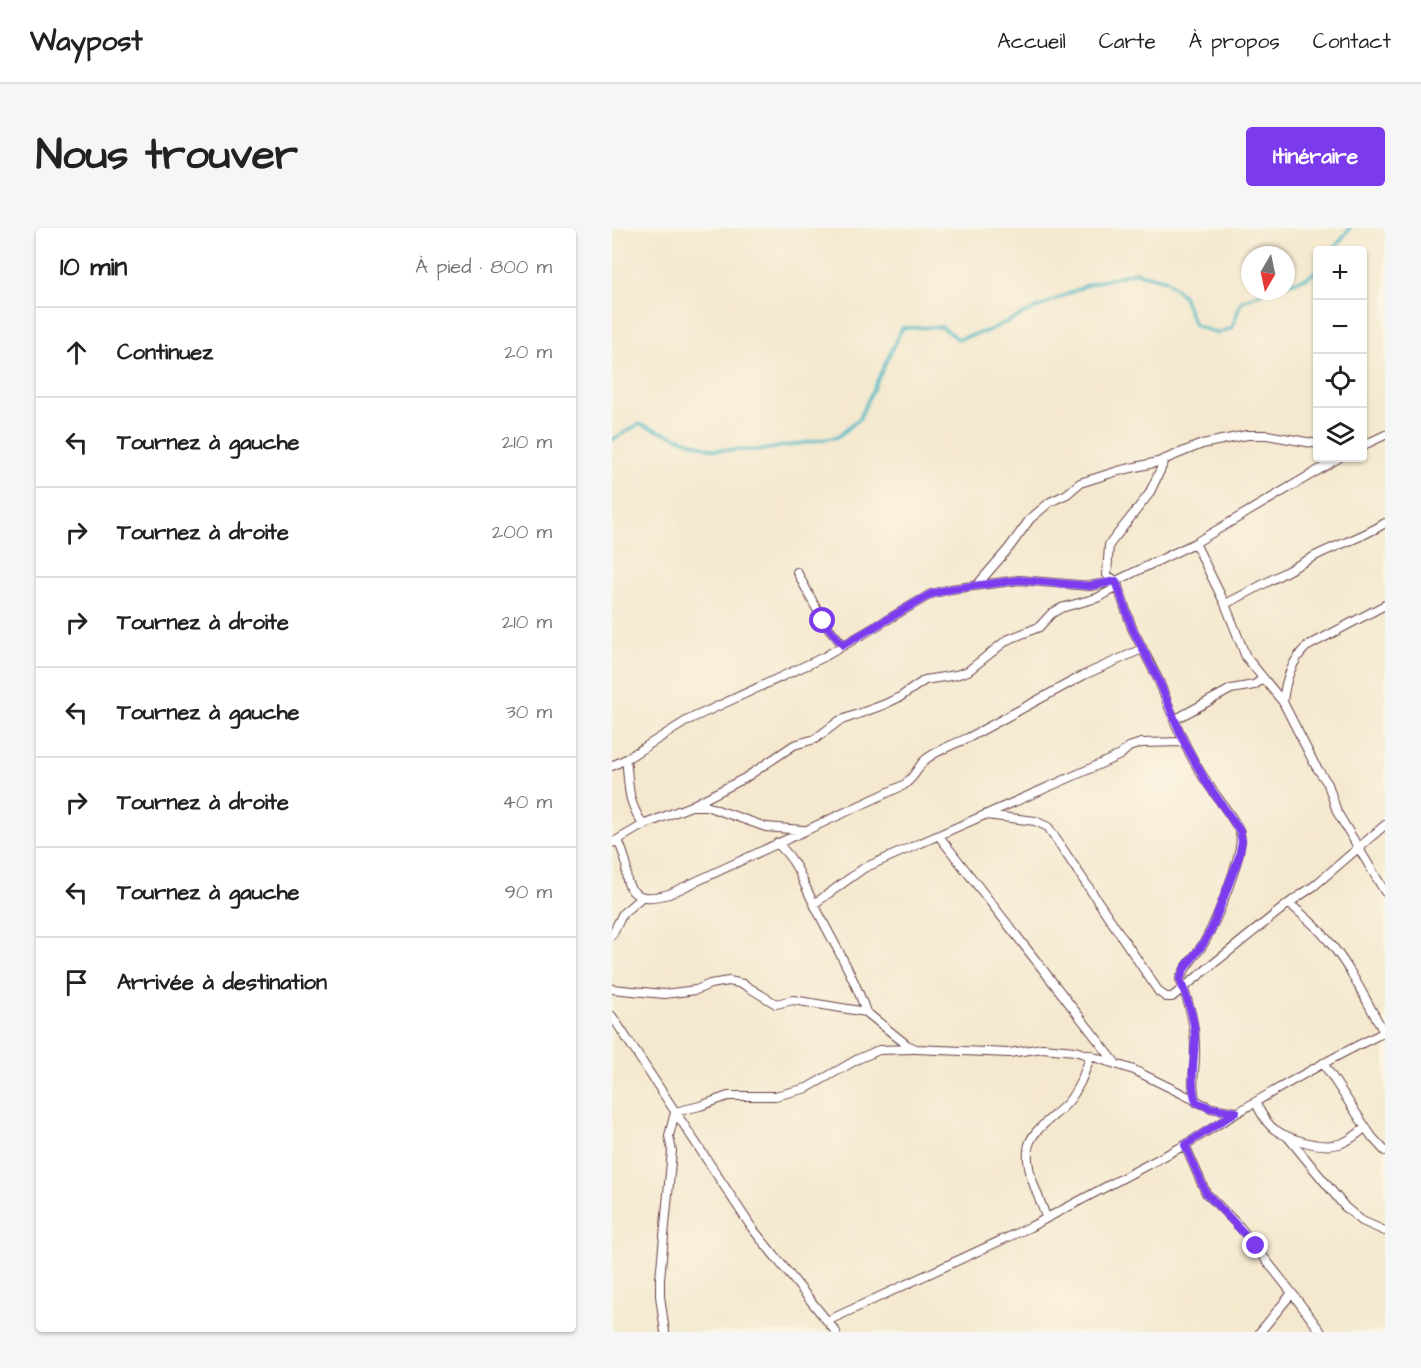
<!DOCTYPE html>
<html lang="fr">
<head>
<meta charset="utf-8">
<style>
  body { margin:0; font-family:"Architects Daughter",sans-serif; background:#f6f6f6; color:#222 }
  .controls { position:absolute; right:18px; top:18px; display:grid; overflow:hidden; border-radius:6px; box-shadow:0 2px 4px #0004 }
  .controls button { width:54px; height:54px; display:grid; place-items:center; padding:0; border:0; border-bottom:2px solid #e0e0e0; background:#fff; color:#222; font:30px sans-serif }
  .compass { position:absolute; left:629px; top:18px; width:54px; height:54px; border-radius:50%; background:#fff; box-shadow:0 2px 4px #0004; rotate:189deg }
  .stop { position:absolute; width:18px; height:18px; margin:-14px; border:4px solid #7c3aed; border-radius:50%; background:#fff }
  .stop.end { background:#7c3aed; border-color:#fff; box-shadow:0 2px 6px #0008 }
  .list { margin:0; padding:0; list-style:none }
  h2 { display:flex; justify-content:space-between; align-items:center; height:78px; margin:0; padding:0 24px; font-size:26px }
  h2 small { font-size:20px; font-weight:400; color:#767676 }
  .list li { display:grid; grid-template-columns:39px 1fr auto; gap:18px; align-items:center; box-sizing:border-box; height:90px; padding:0 24px; border-top:2px solid #e0e0e0 }
  .list b { display:block; font-size:22px; white-space:nowrap }
  .list em { font-size:20px; font-style:normal; color:#767676 }
  .icon { flex:none; width:33px; height:33px; fill:none; stroke:currentColor; stroke-width:2; stroke-linecap:round; stroke-linejoin:round }
  .map { position:relative; flex:none; width:773px; height:1104px; overflow:hidden; border-radius:6px }
  header { display:flex; align-items:center; gap:36px; box-sizing:border-box; height:84px; padding:0 30px; background:#fff; border-bottom:2px solid #e0e0e0 }
  header strong { font-size:28px }
  nav { display:flex; gap:33px; margin-inline-start:auto; font-size:21px }
  .intro { display:flex; align-items:center; justify-content:space-between; box-sizing:border-box; height:144px; padding:0 36px }
  h1 { margin:0; font-size:42px }
  .button { padding:15px 27px; border-radius:6px; background:#7c3aed; color:#fff; font-size:21px; font-weight:700 }
  main { display:flex; gap:36px; padding:0 36px }
  aside { flex:1; background:#fff; border-radius:6px; box-shadow:0 2px 4px #0004 }
  .map>svg:first-child { display:block }
  .lines { fill:none; stroke-linecap:round; stroke-linejoin:round }
  .stream { stroke:#4bb8c4; stroke-width:3 }
  .street-casing { stroke:#643d43; stroke-width:10 }
  .street { stroke:#fff; stroke-width:8 }
  .route { stroke:#7c3aed; stroke-width:8 }
</style>
</head>
<body>
<header>
<strong>Waypost</strong>
<nav><a>Accueil</a><a>Carte</a><a>À propos</a><a>Contact</a></nav>
</header>
<div class="intro"><h1>Nous trouver</h1><a class="button">Itinéraire</a></div>
<main>
<aside>
<h2>10 min<small>À pied · 800 m</small></h2>
<ul class="list">
<li><svg class="icon" aria-label="ahead" viewBox="0 0 24 24"><path d="M12 20V5M6 11l6-6 6 6"/></svg><div><b>Continuez</b></div><em>20 m</em></li>
<li><svg class="icon" aria-label="left" viewBox="0 0 24 24"><path d="M17 20v-9H6M10 6l-5 5 5 5"/></svg><div><b>Tournez à gauche</b></div><em>210 m</em></li>
<li><svg class="icon" aria-label="right" viewBox="0 0 24 24"><path d="M7 20v-9h11M14 6l5 5-5 5"/></svg><div><b>Tournez à droite</b></div><em>200 m</em></li>
<li><svg class="icon" aria-label="right" viewBox="0 0 24 24"><path d="M7 20v-9h11M14 6l5 5-5 5"/></svg><div><b>Tournez à droite</b></div><em>210 m</em></li>
<li><svg class="icon" aria-label="left" viewBox="0 0 24 24"><path d="M17 20v-9H6M10 6l-5 5 5 5"/></svg><div><b>Tournez à gauche</b></div><em>30 m</em></li>
<li><svg class="icon" aria-label="right" viewBox="0 0 24 24"><path d="M7 20v-9h11M14 6l5 5-5 5"/></svg><div><b>Tournez à droite</b></div><em>40 m</em></li>
<li><svg class="icon" aria-label="left" viewBox="0 0 24 24"><path d="M17 20v-9H6M10 6l-5 5 5 5"/></svg><div><b>Tournez à gauche</b></div><em>90 m</em></li>
<li><svg class="icon" aria-label="arrive" viewBox="0 0 24 24"><path d="M6 21V4h12l-3 4 3 4H6"/></svg><div><b>Arrivée à destination</b></div></li>
</ul>
</aside>
<div class="map">
<svg width="773" height="1104" viewBox="0 0 773 1104">
  <rect width="100%" height="100%" fill="#fcf5e5"/>
  <filter id="ink" filterUnits="userSpaceOnUse"><feTurbulence type="fractalNoise" baseFrequency=".0167" numOctaves="2"/><feDisplacementMap in="SourceGraphic" scale="12" xChannelSelector="R" yChannelSelector="G"/><feConvolveMatrix kernelMatrix="1 2 1 2 8 2 1 2 1" color-interpolation-filters="sRGB"/></filter>
  <filter id="wash" filterUnits="userSpaceOnUse"><feTurbulence type="fractalNoise" baseFrequency=".008" numOctaves="4" result="noise"/><feDisplacementMap in="SourceGraphic" scale="24" xChannelSelector="R" yChannelSelector="G"/><feGaussianBlur stdDeviation="1.35" result="paint"/><feColorMatrix in="noise" values="0 0 0 0 0 0 0 0 0 0 0 0 0 0 0 0 0 1.4 0 .05"/><feComposite in="paint" operator="in"/></filter>
  <g filter="url(#wash)">
    <rect width="100%" height="100%" fill="#f4e8ce"/>
    <g class="lines">
      <!-- stream -->
      <path class="stream" d="M721 22 738 0
        M674 56 695 50 706 41
        M0 212 27 196 102 222H150L226 209 247 191 290 100 330 99 346 111 375 103 475 57 523 44 554 52 571 68 582 97 605 105 620 100 629 74 652 63"/>
    </g>
  </g>
  <g filter="url(#ink)">
    <g class="lines">
      <defs>
        <path id="street" d="M750 218 773 207
          M553 232 537 266 497 317 495 347 504 353 520 400 547 453 562 492 619 461 642 457 651 451
          M583 315 727 230
          M185 344 211 393 231 417
          M365 357 397 320 418 291 438 274 455 266 468 255 506 243 546 234 590 216 635 207H655L706 216
          M613 376 634 429 671 474 703 537 716 556 725 584 773 664
          M671 474C673 453 679 434 694 419L773 377
          M562 492C572 514 582 536 596 556 606 571 619 586 627 602 636 619 603 695 593 713 585 727 574 736 568 751 579 780 584 799 583 831 582 846 579 859 584 874
          M0 538 14 531 76 492 212 429 319 366 339 361 407 352 478 358 504 353 583 315 613 376C645 361 674 343 705 327 727 316 752 309 773 295
          M79 578 133 550 182 517 203 511 227 493 271 477 288 469 313 452 344 447 356 443 395 412 427 399 439 386 449 380 485 370 506 359
          M374 587 423 593 436 599 547 764 554 769H560L677 675 702 658 773 597
          M31 597 79 578H94L154 599 190 602
          M327 608 502 833
          M6 612C9 619 12 627 14 635 15 641 13 649 16 655 23 674 41 670 57 666L292 557C303 548 303 545 310 535 318 525 344 515 356 510L472 447 530 421
          M0 615 31 597C14 569 18 562 14 531
          M165 615C187 636 188 649 201 674 219 711 241 745 254 784
          M677 675C689 686 704 697 714 710 739 739 754 773 773 806
          M202 676 252 640 475 542 508 527 517 519 529 515 572 514
          M0 707 11 685 30 669
          M0 761 52 766 84 762 98 756 117 753 131 756 164 776 181 772 254 784 295 817 304 821 397 825 431 820 463 823 522 842 599 880 624 884
          M0 788 140 1000 224 1104
          M711 835 760 909 773 923
          M643 874C648 882 653 895 662 901 677 912 713 922 730 915 739 912 747 905 754 899
          M675 908 733 979 750 993 773 1003
          M434 989C427 968 414 945 416 922 417 902 445 888 457 873 468 859 473 843 479 827
          M680 1065 709 1104
          M215 1093 418 999 573 917
          M53 1104 48 1068V1051L60 923 57 908 63 884 88 878 116 868H163L195 860 246 831 267 822 301 821
          M648 1104 680 1065 628 999 594 965 573 917C638 876 704 837 773 804"/>
      </defs>
      <!-- street casing -->
      <use href="#street" class="street-casing"/>
      <!-- street -->
      <use href="#street" class="street"/>
    </g>
  </g>
  <g class="lines" filter="url(#ink)">
    <!-- route -->
    <path class="route" d="M211 393 231 417 319 366 339 361 407 352 478 358 504 353 520 400 547 453 572 514 594 554 628 603 630 613 627 629 600 700 591 716 572 741 568 751C574 769 582 787 583 807 583 829 577 853 584 874L599 880 624 884 573 917 594 965 644 1018"/>
  </g>
</svg>
<div class="controls">
<button>+</button>
<button>−</button>
<button><svg class="icon" aria-label="locate" viewBox="0 0 24 24"><circle cx="12" cy="12" r="6"/><path d="M12 2v4M12 18v4M2 12h4M18 12h4"/></svg></button>
<button><svg class="icon" aria-label="layers" viewBox="0 0 24 24"><path d="M12 4l9 5-9 5-9-5zM3 14l9 5 9-5"/></svg></button>
</div>
<svg class="compass" viewBox="-18 -18 36 36"><path d="M0-13l5 13h-10z" fill="#e53935"/><path d="M0 13l5-13h-10z" fill="#767676"/></svg>
<div class="stop" style="left:211px;top:393px"></div>
<div class="stop end" style="left:644px;top:1018px"></div>
</div>
</main>
</body>
</html>
